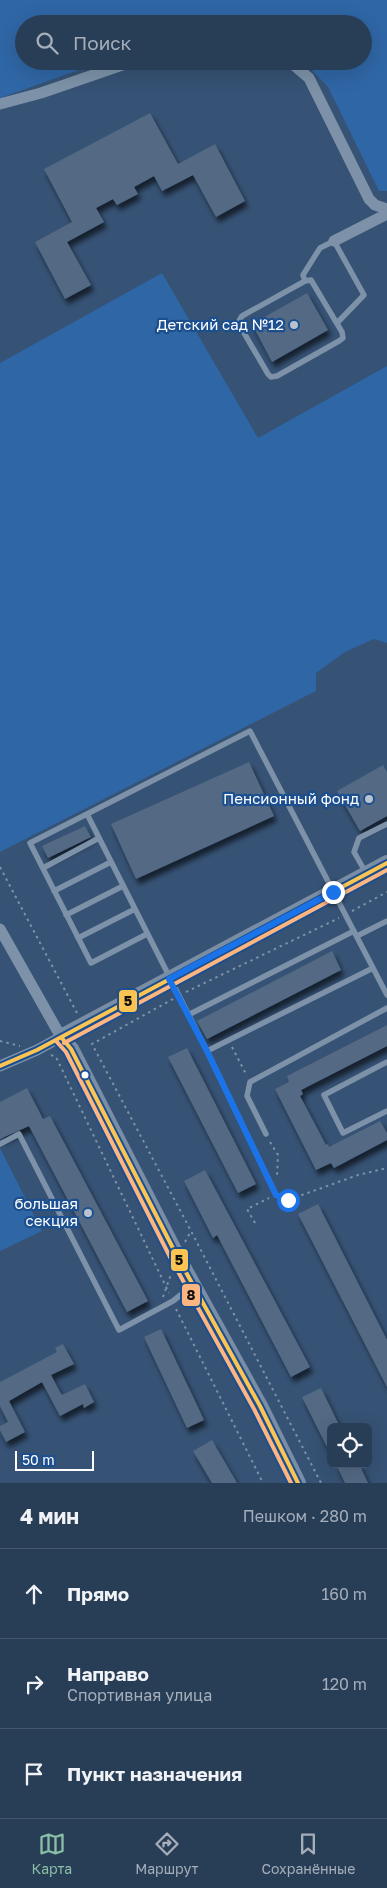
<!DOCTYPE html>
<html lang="ru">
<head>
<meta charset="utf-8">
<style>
  body { margin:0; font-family:"Golos Text",sans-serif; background:#30455d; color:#f1f3f6 }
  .controls { position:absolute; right:15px; bottom:15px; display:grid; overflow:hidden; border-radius:8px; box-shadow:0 5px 20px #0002 }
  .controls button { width:45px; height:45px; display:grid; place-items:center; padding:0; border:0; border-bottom:1px solid #44576d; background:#283e57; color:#f1f3f6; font:25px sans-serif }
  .scale { position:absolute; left:15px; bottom:12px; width:79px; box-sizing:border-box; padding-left:5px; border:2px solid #fff; border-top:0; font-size:14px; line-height:18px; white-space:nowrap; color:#fff; -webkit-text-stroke:4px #1b4f8f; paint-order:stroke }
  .stop { position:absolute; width:15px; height:15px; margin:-11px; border:4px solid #1a73e8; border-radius:50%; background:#fff }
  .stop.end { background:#1a73e8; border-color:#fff; box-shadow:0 1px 5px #0008 }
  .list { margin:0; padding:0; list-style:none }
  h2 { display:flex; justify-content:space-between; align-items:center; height:65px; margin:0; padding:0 20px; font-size:21px }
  h2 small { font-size:16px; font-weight:400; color:#a5aeba }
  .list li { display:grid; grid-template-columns:32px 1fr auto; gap:15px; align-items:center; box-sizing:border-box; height:90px; padding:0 20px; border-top:1px solid #44576d }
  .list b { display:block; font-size:19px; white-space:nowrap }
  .list p { margin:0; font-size:16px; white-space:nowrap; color:#a5aeba }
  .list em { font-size:16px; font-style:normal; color:#a5aeba }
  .icon { flex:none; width:28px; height:28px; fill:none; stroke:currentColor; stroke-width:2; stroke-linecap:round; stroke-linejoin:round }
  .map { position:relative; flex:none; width:387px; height:1483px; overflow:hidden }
  .search { position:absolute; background:#283e57; box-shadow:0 5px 20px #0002; left:15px; right:15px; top:15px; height:55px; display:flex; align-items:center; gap:12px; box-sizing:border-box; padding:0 18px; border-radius:28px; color:#a5aeba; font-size:19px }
  .sheet { height:335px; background:#283e57 }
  nav { display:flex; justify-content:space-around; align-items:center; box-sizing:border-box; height:70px; border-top:1px solid #44576d; background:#283e57; font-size:14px; color:#a5aeba }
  nav a { display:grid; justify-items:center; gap:2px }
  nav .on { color:#8abfa5 }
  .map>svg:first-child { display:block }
  .green { fill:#2f66a5 }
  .building { fill:#526984; filter:url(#shadow) }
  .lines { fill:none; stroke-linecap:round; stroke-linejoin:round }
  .path { stroke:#7d92a8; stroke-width:2; stroke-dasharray:2.5 4; stroke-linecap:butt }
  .lane { stroke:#7d92a8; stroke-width:5.5 }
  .street { stroke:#7d92a8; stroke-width:11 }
  .secondary { stroke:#798da4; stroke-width:16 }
  .bus-1-casing { stroke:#1b4f8f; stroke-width:8 }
  .bus-2-casing { stroke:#1b4f8f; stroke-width:8 }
  .bus-1 { stroke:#fcc553; stroke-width:4 }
  .bus-2 { stroke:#ffb580; stroke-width:4 }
  .route { stroke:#1a73e8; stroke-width:6 }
  .poi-dot { fill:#b9c2ce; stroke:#1b4f8f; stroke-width:2 }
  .bus-dot { fill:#fff; stroke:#1b4f8f; stroke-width:2 }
  .labels { text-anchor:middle; stroke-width:4.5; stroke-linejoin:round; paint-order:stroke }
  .poi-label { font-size:15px; fill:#fff; stroke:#1b4f8f; text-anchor:end }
  .line-badge { stroke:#1b4f8f; stroke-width:2 }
  .pale-badge-label { font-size:14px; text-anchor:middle; font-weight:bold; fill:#111 }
</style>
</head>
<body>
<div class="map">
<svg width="387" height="1483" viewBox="0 0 387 1483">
  <defs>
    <filter id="shadow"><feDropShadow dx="3" dy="5.5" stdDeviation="2.5" flood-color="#0009"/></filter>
  </defs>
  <rect width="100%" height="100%" fill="#365274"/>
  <!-- green -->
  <path class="green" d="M0 0H387V191H379L328 87 303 61H363V24H24V61H104L0 98Z
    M162 273 258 438 387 366V643L374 639 345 652 316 673V691L0 852V363Z
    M0 1148 42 1231 0 1251Z"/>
  <!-- building -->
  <path class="building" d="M150 113 178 164 215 144 245 201 216 217 193 175 162 191 154 176 134 187 138 194 117 205 113 199 96 208 104 222 67 242 91 285 65 299 35 242 72 222 44 169Z
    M307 293 328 330 272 362 252 324Z
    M249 762 274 816 136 879 111 824Z
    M383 765 387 772V816L360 831 337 791Z
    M85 826 91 837 48 858 42 846Z
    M332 951 341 970 207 1039 197 1021Z
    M387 1025V1046L301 1090 303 1094 300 1096 326 1145 328 1144 329 1147 380 1121 387 1133V1140L334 1168 331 1163 316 1170 275 1089 289 1082 287 1076Z
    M187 1048 256 1184 238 1193 168 1057Z
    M27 1088 43 1119 50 1116 148 1301 127 1312 29 1126 0 1139V1102Z
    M205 1170 310 1367 291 1377 217 1235 213 1238 184 1181Z
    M318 1204 387 1340V1387L298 1214Z
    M161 1329 204 1420 187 1428 144 1337Z
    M63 1344 74 1364 51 1375 60 1392 62 1395 85 1384 94 1402 84 1408 83 1404 60 1416 42 1382 9 1401 25 1432 6 1442 0 1430V1426L8 1422 0 1406V1382L57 1352 55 1348Z
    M321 1388 340 1427H331V1455L302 1397Z
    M212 1440 237 1483H212L193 1451Z
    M336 1464H359L368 1483H345Z"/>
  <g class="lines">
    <!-- path -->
    <path class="path" d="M0 867 77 1013
      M352 911 387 892
      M186 992 339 918
      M173 999 92 1044 191 1231 321 1483
      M0 1041 20 1046
      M232 1047 247 1076
      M51 1055 56 1057 169 1293
      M270 1142 278 1155 277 1177
      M283 1198 288 1200 358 1175 387 1168
      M255 1223 247 1209 269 1198
      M185 1242 191 1231
      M163 1297 171 1274
      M176 1309 263 1483"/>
    <!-- lane -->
    <path class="lane" d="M311 280 342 332 343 338 339 341 277 376 271 377 268 374 240 326 239 321 242 316 305 281Z
      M305 281 303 275 320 248 334 241 364 295 337 323
      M87 814 30 843 91 963 147 934
      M43 868 99 838
      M366 873 354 852 359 838 387 824
      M54 891 111 862
      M66 915 123 886
      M357 936 387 921
      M78 938 135 909
      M188 1015 354 931
      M207 1051 373 968
      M387 1062 324 1095 343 1133 387 1111
      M266 1134 247 1096 250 1082 387 1008
      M0 1144 19 1134 119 1330 173 1301 193 1285
      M276 1195 207 1051 87 814 250 731 387 995"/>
    <!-- street -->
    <path class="street" d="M289 61 309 78 369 199 375 205 387 209
      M0 104 41 93 134 61
      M334 241 387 214
      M0 929 61 1037 37 1050 0 1066"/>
    <!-- secondary -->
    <path class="secondary" d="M298 1483 260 1406 177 1256 71 1049 61 1037 387 863"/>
    <defs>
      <path id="bus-1" d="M61 1037 71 1049 177 1256 260 1406 298 1483
        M0 1066 37 1050 387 863"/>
      <path id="bus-2" d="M56 1041 66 1052 171 1259 254 1409 291 1483
        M64 1043 387 870"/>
    </defs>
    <!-- bus-1 casing -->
    <use href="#bus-1" class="bus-1-casing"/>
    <!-- bus-2 casing -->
    <use href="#bus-2" class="bus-2-casing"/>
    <!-- bus-1 -->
    <use href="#bus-1" class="bus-1"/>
    <!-- bus-2 -->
    <use href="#bus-2" class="bus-2"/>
  </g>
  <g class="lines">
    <!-- route -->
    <path class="route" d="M288 1200 276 1195 207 1051 169 979 333 892"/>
  </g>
  <!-- markers -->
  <g class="poi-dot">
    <circle cx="294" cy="325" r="5"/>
    <circle cx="369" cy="799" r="5"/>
    <circle cx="88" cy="1213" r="5"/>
  </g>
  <circle class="bus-dot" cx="85" cy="1075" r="4.5"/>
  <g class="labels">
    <!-- poi labels -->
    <g class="poi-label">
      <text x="284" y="330">Детский сад №12</text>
      <text x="359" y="804">Пенсионный фонд</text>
      <text x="78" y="1209">большая<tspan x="78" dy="17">секция</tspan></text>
    </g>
  </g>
  <g class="line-badge">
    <rect x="118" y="989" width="20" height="24" rx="5" fill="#fcc553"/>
    <rect x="170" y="1248" width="19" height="24" rx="5" fill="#fcc553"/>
    <rect x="181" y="1283" width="20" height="24" rx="5" fill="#ffb580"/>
  </g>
  <g class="pale-badge-label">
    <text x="128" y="1006">5</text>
    <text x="179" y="1265">5</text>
    <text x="191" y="1300">8</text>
  </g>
</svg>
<div class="controls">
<button><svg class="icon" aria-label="locate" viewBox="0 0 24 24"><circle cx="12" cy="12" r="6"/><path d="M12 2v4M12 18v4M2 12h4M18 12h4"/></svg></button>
</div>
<div class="scale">50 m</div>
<div class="stop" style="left:288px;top:1200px"></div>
<div class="stop end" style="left:333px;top:892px"></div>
<div class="search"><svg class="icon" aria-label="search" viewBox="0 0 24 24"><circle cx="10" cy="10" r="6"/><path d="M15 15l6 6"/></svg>Поиск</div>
</div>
<section class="sheet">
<h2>4 мин<small>Пешком · 280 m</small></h2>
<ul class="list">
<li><svg class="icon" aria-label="ahead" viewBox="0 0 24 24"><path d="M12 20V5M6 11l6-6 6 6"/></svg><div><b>Прямо</b></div><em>160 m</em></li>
<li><svg class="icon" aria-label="right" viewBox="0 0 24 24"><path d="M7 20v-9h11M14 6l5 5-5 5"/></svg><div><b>Направо</b><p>Спортивная улица</p></div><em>120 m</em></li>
<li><svg class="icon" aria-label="arrive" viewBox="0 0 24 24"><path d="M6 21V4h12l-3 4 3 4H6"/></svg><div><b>Пункт назначения</b></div></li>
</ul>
</section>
<nav>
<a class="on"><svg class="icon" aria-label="map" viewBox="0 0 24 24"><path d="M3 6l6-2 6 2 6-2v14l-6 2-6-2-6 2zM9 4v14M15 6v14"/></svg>Карта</a>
<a><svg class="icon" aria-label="directions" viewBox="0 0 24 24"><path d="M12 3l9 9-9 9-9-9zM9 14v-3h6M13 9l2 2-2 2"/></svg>Маршрут</a>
<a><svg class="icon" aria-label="saved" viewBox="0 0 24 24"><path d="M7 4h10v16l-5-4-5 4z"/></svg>Сохранённые</a>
</nav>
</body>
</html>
